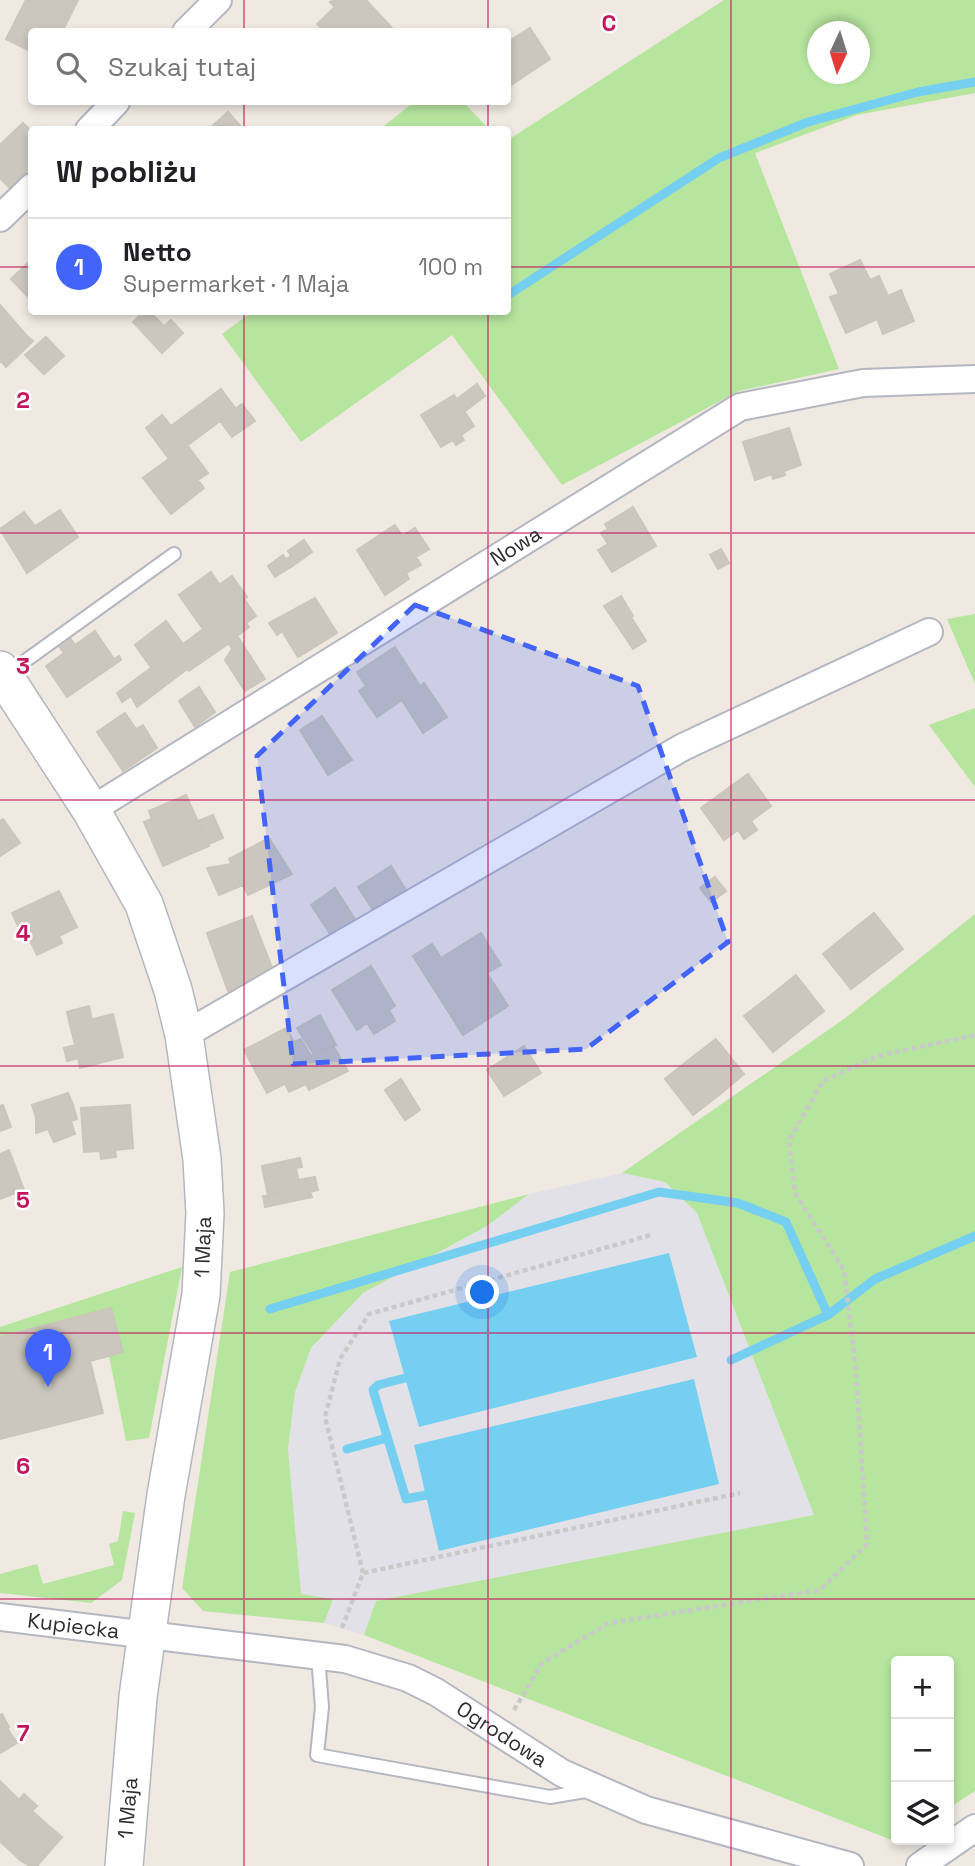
<!DOCTYPE html>
<html lang="pl">
<head>
<meta charset="utf-8">
<style>
  body { margin:0; font-family:"Space Grotesk",sans-serif; background:#f2f2f2; color:#202124 }
  .controls { position:absolute; right:21px; bottom:21px; display:grid; overflow:hidden; border-radius:7px; box-shadow:0 4px 10px #0003 }
  .controls button { width:63px; height:63px; display:grid; place-items:center; padding:0; border:0; border-bottom:2px solid #e0e0e0; background:#fff; color:#202124; font:35px sans-serif }
  .compass { position:absolute; left:807px; top:21px; width:63px; height:63px; border-radius:50%; background:#fff; box-shadow:0 4px 10px #0003; rotate:184deg }
  .you { position:absolute; left:483px; top:1293px; width:24px; height:24px; margin:-18px; border:5px solid #fff; border-radius:50%; background:#1a73e8; box-shadow:0 0 0 10px #1a73e833 }
  .badge { display:grid; place-items:center; width:46px; height:46px; border-radius:50%; background:#4264fb; color:#fff; font-size:23px; font-weight:700 }
  .pin { position:absolute; translate:-50% -58px; filter:drop-shadow(0 2px 4px #0008) }
  .pin::after { content:''; position:absolute; top:37px; width:24px; height:21px; background:inherit; clip-path:polygon(0 0,100% 0,50% 100%) }
  .list { margin:0; padding:0; list-style:none }
  h2 { display:flex; justify-content:space-between; align-items:center; height:91px; margin:0; padding:0 28px; font-size:30px }
  h2 small { font-size:23px; font-weight:400; color:#757577 }
  .list li { display:grid; grid-template-columns:46px 1fr auto; gap:21px; align-items:center; box-sizing:border-box; height:98px; padding:0 28px; border-top:2px solid #e0e0e0 }
  .list b { display:block; font-size:26px; white-space:nowrap }
  .list p { margin:0; font-size:23px; white-space:nowrap; color:#757577 }
  .list em { font-size:23px; font-style:normal; color:#757577 }
  .icon { flex:none; width:38px; height:38px; fill:none; stroke:currentColor; stroke-width:2; stroke-linecap:round; stroke-linejoin:round }
  .map { position:relative; flex:none; width:975px; height:1866px; overflow:hidden }
  .search { position:absolute; background:#fff; box-shadow:0 4px 10px #0003; left:28px; top:28px; width:483px; height:77px; display:flex; align-items:center; gap:18px; box-sizing:border-box; padding:0 24px; border-radius:7px; color:#757577; font-size:26px }
  .panel { position:absolute; background:#fff; box-shadow:0 4px 10px #0003; left:28px; top:126px; width:483px; height:189px; border-radius:7px }
  .map>svg:first-child { display:block }
  .industrial { fill:#e3e1e8 }
  .green { fill:#b6e59e; fill-rule:evenodd }
  .water { fill:#75cff0 }
  .lines { fill:none; stroke-linecap:round; stroke-linejoin:round }
  .stream { stroke:#75cff0; stroke-width:9 }
  .building { fill:#cbc7bf; stroke:#cbc5ba; stroke-width:2 }
  .lane-casing { stroke:#b4b7c1; stroke-width:16 }
  .street-casing { stroke:#b4b7c1; stroke-width:30 }
  .secondary-casing { stroke:#b4b7c1; stroke-width:40 }
  .path { stroke:#c9c9c9; stroke-width:4.5; stroke-dasharray:5 3.5; stroke-linecap:butt }
  .lane { stroke:#fff; stroke-width:12 }
  .street { stroke:#fff; stroke-width:26 }
  .secondary { stroke:#fff; stroke-width:37 }
  .marked { fill:#4264fb; fill-opacity:0.2; stroke:#4264fb; stroke-width:5; stroke-dasharray:14 9; stroke-linejoin:round }
  .grid { fill:none; stroke:#c2185b; stroke-width:2; stroke-opacity:0.55 }
  .labels { text-anchor:middle; stroke-width:5; stroke-linejoin:round; paint-order:stroke }
  .street-label { font-size:21px; fill:#2e2e2e; stroke:#fff }
  .grid-label { font-size:23px; text-anchor:middle; font-weight:bold; fill:#c2185b; stroke:#fff; stroke-width:5; stroke-linejoin:round; paint-order:stroke }
</style>
</head>
<body>
<div class="map">
<svg width="975" height="1866" viewBox="0 0 975 1866">
  <rect width="100%" height="100%" fill="#efe9e1"/>
  <!-- industrial -->
  <path class="industrial" d="M622 1173 665 1182 697 1213 814 1515 377 1601 364 1635 324 1623 333 1599 301 1595 288 1449 295 1392 311 1348 363 1293 487 1226 529 1194Z"/>
  <!-- green -->
  <path class="green" d="M724 0H975V93L857 115 755 153 839 369 739 391 562 485 452 335 301 442 222 334 252 312H508V140ZM818 32H860V74H818Z
    M414 102H463L489 129H380Z
    M975 614V684L947 619Z
    M975 708V787L929 725Z
    M975 914V1791L949 1808V1661H896V1840H901L897 1842 364 1635 376 1601 814 1515 697 1213 665 1182 622 1173 844 1019Z
    M529 1194 487 1226 363 1293 311 1348 295 1392 288 1449 301 1594 333 1599 324 1623 203 1611 182 1588 230 1272Z
    M182 1267 149 1438 126 1441 109 1356 123 1352 111 1308 0 1336V1327Z
    M123 1511 135 1513 122 1580 91 1603 0 1593V1574L37 1564 43 1584 114 1565 109 1544 118 1541Z"/>
  <!-- water -->
  <path class="water" d="M669 1253 697 1357 419 1427 389 1321Z
    M694 1379 719 1484 439 1551 414 1445Z"/>
  <g class="lines">
    <!-- stream -->
    <path class="stream" d="M508 295 719 158 808 122 918 92 975 82
      M270 1309 659 1192 738 1203 786 1222 828 1315
      M731 1360 828 1315 875 1279 975 1236
      M405 1378 378 1385 373 1390 406 1499 426 1495
      M347 1449 387 1438"/>
  </g>
  <!-- building -->
  <path class="building" d="M26 0H78L62 32H32V52L6 39Z
    M333 0H366L393 29 390 32H325L317 24 335 7 330 2Z
    M530 28 550 59 508 87V42Z
    M228 112 244 130H208Z
    M23 123 32 132V169L11 189 0 178V145Z
    M32 259V301L11 279Z
    M860 260 870 280 879 276 888 296 901 290 914 321 883 334 877 319 846 333 830 297 839 294 830 274Z
    M0 305 27 336 0 362Z
    M144 312H150L164 326 171 320 183 333 162 353 133 322Z
    M27 336 33 341 6 367 1 361Z
    M46 337 64 356 44 374 25 355Z
    M477 384 485 396 465 411 457 399Z
    M221 389 236 409 169 459 146 428 162 415 171 426Z
    M454 395 474 426 461 435 464 440 456 445 453 440 441 447 421 415Z
    M242 404 255 421 232 437 220 421Z
    M789 428 801 465 784 471 785 475 773 479 772 474 755 480 743 442Z
    M188 446 208 473 198 480 177 453Z
    M177 453 204 488 171 514 143 478Z
    M633 507 656 546 612 572 598 550 608 544 601 533 608 529 605 524Z
    M60 510 78 537 27 573 0 529 24 512 35 526Z
    M395 525 421 565 406 573 409 579 385 595 357 550Z
    M415 528 429 549 416 557 402 536Z
    M304 540 312 552 291 567 286 559 291 556 288 551Z
    M721 549 729 563 718 569 710 555Z
    M283 555 291 567 275 577 268 566Z
    M211 572 234 606 203 629 179 595Z
    M232 576 247 597 234 606 219 585Z
    M621 596 633 616 617 625 604 606Z
    M315 598 337 633 298 657 282 631 277 635 269 623Z
    M244 599 256 616 246 623 249 627 237 636 222 615Z
    M222 615 238 637 189 671 174 651Z
    M631 617 646 641 633 649 617 625Z
    M166 621 183 644 151 667 135 645Z
    M95 631 114 659 119 656 121 660 67 697 46 666 64 653 58 645 70 638 75 645Z
    M238 637 265 679 245 691 225 660 232 649 229 643Z
    M395 647 420 686 424 683 447 717 423 733 402 700 377 717 359 691 366 686 357 672Z
    M174 651 187 669 137 707 131 696 122 702 117 693Z
    M199 687 215 712 195 727 179 701Z
    M125 713 136 729 143 725 157 748 123 771 97 732Z
    M322 716 352 760 328 775 300 730Z
    M748 774 771 806 751 821 757 830 744 839 738 830 724 840 701 808Z
    M186 795 209 846 163 866 144 822 152 819 149 811Z
    M213 815 223 838 209 844 198 821Z
    M3 819 20 843 0 856V821Z
    M269 838 292 874 248 895 229 859Z
    M231 864 243 885 219 895 207 868Z
    M391 866 406 890 373 910 358 887Z
    M715 877 726 891 711 902 700 888Z
    M335 888 351 913 327 929 311 905Z
    M59 891 77 927 59 936 62 943 37 955 23 926 19 928 12 913Z
    M351 913 365 934 340 949 327 929Z
    M874 913 903 949 877 969 849 933Z
    M252 916 274 973 228 991 207 933Z
    M481 933 501 965 487 973 508 1006 463 1035 413 956 432 944 441 958Z
    M849 933 877 969 851 989 823 954Z
    M371 966 395 1006 389 1010 395 1021 374 1034 367 1023 357 1030 332 990Z
    M796 975 824 1011 799 1031 770 996Z
    M770 996 799 1031 773 1052 744 1016Z
    M89 1006 92 1020 70 1025 67 1012Z
    M113 1014 123 1057 80 1068 78 1058 67 1061 64 1048 75 1045 70 1025Z
    M320 1015 336 1045 313 1053 297 1028Z
    M286 1028 294 1042 301 1039 311 1056 304 1060 309 1071 267 1093 244 1050Z
    M716 1039 744 1074 719 1095 690 1059Z
    M524 1046 541 1073 504 1096 487 1070Z
    M334 1047 348 1071 309 1090 306 1084 289 1092 285 1084 309 1071 304 1060 321 1049 322 1052Z
    M690 1059 719 1095 693 1115 665 1079Z
    M401 1079 420 1110 405 1120 385 1090Z
    M68 1093 73 1105 36 1118 32 1105Z
    M3 1105 11 1127 0 1131V1106Z
    M73 1105 77 1119 71 1121 75 1134 54 1142 48 1129 36 1133V1118Z
    M130 1105 133 1148 115 1150 116 1157 101 1159 100 1151 84 1152 81 1108Z
    M9 1150 24 1190 0 1199V1154Z
    M300 1158 302 1167 296 1168 300 1189 268 1196 262 1166Z
    M315 1177 318 1190 310 1192 312 1197 265 1207 263 1196 300 1189 298 1180Z
    M111 1308 123 1352 90 1361 103 1413 0 1439V1337Z
    M2 1714 9 1727 0 1732V1715Z
    M7 1728 17 1743 0 1753V1732Z
    M0 1781 19 1800 24 1794 37 1806 32 1811 50 1827 20 1860 0 1841Z
    M50 1827 62 1837 37 1866H30L20 1860Z"/>
  <g class="lines">
    <defs>
      <path id="lane" d="M7 674 174 554
        M318 1656 322 1707 317 1755 550 1797 591 1790"/>
      <g id="street">
        <path d="M186 32 218 0"/>
        <path d="M89 130 116 102"/>
        <path d="M0 218 32 187"/>
        <path id="s1" d="M91 810 740 407 863 383 975 379"/>
        <path d="M184 1035 683 747 929 632"/>
        <path id="s2" d="M0 1617 345 1659 408 1678 436 1692 562 1773 646 1810 850 1866"/>
        <path d="M920 1866 975 1828"/>
      </g>
      <path id="secondary" d="M0 670 91 810 144 904 173 990 184 1035 202 1159 205 1213 201 1295 166 1495 138 1697 124 1866"/>
    </defs>
    <!-- lane casing -->
    <use href="#lane" class="lane-casing"/>
    <!-- street casing -->
    <use href="#street" class="street-casing"/>
    <!-- secondary casing -->
    <use href="#secondary" class="secondary-casing"/>
    <!-- path -->
    <path class="path" d="M363 1573 325 1417 340 1359 369 1314 651 1235
      M342 1628 363 1573 740 1493
      M514 1710 542 1663 609 1623 820 1590 867 1544 856 1371 844 1270 795 1193 789 1140 823 1081 878 1056 975 1035"/>
    <!-- lane -->
    <use href="#lane" class="lane"/>
    <!-- street -->
    <use href="#street" class="street"/>
    <!-- secondary -->
    <use href="#secondary" class="secondary"/>
  </g>
  <!-- marked area -->
  <path class="marked" d="M415 605 638 686 728 942 586 1049 293 1064 257 756Z"/>
  <!-- grid -->
  <path class="grid" d="M244 0V32M488 0V32M731 0V1866M244 102V130M488 102V130M0 267H32M508 267H975M244 312V1866M488 312V1866M0 533H975M0 800H975M0 1066H975M0 1333H975M0 1599H975"/>
  <g class="labels">
    <!-- street labels -->
    <g class="street-label">
      <text dy="7" stroke="none"><textPath href="#s1" startOffset="500">Nowa</textPath></text>
      <text transform="translate(203 1247) rotate(-88)" y="7">1 Maja</text>
      <text dy="7" stroke="none"><textPath href="#s2" startOffset="74">Kupiecka</textPath></text>
      <text dy="7" stroke="none"><textPath href="#s2" startOffset="523">Ogrodowa</textPath></text>
      <text transform="translate(128 1808) rotate(-85)" y="7">1 Maja</text>
    </g>
  </g>
  <g class="grid-label">
    <text x="609" y="31">C</text>
    <text x="23" y="408">2</text>
    <text x="23" y="674">3</text>
    <text x="23" y="941">4</text>
    <text x="23" y="1208">5</text>
    <text x="23" y="1474">6</text>
    <text x="23" y="1741">7</text>
  </g>
</svg>
<div class="controls">
<button>+</button>
<button>−</button>
<button><svg class="icon" aria-label="layers" viewBox="0 0 24 24"><path d="M12 4l9 5-9 5-9-5zM3 14l9 5 9-5"/></svg></button>
</div>
<svg class="compass" viewBox="-18 -18 36 36"><path d="M0-13l5 13h-10z" fill="#e53935"/><path d="M0 13l5-13h-10z" fill="#757577"/></svg>
<div class="you"></div>
<div class="pin badge" style="left:48px;top:1387px">1</div>
<div class="search"><svg class="icon" aria-label="search" viewBox="0 0 24 24"><circle cx="10" cy="10" r="6"/><path d="M15 15l6 6"/></svg>Szukaj tutaj</div>
<section class="panel">
<h2>W pobliżu<small></small></h2>
<ul class="list">
<li><span class="badge">1</span><div><b>Netto</b><p>Supermarket · 1 Maja</p></div><em>100 m</em></li>
</ul>
</section>
</div>
</body>
</html>
